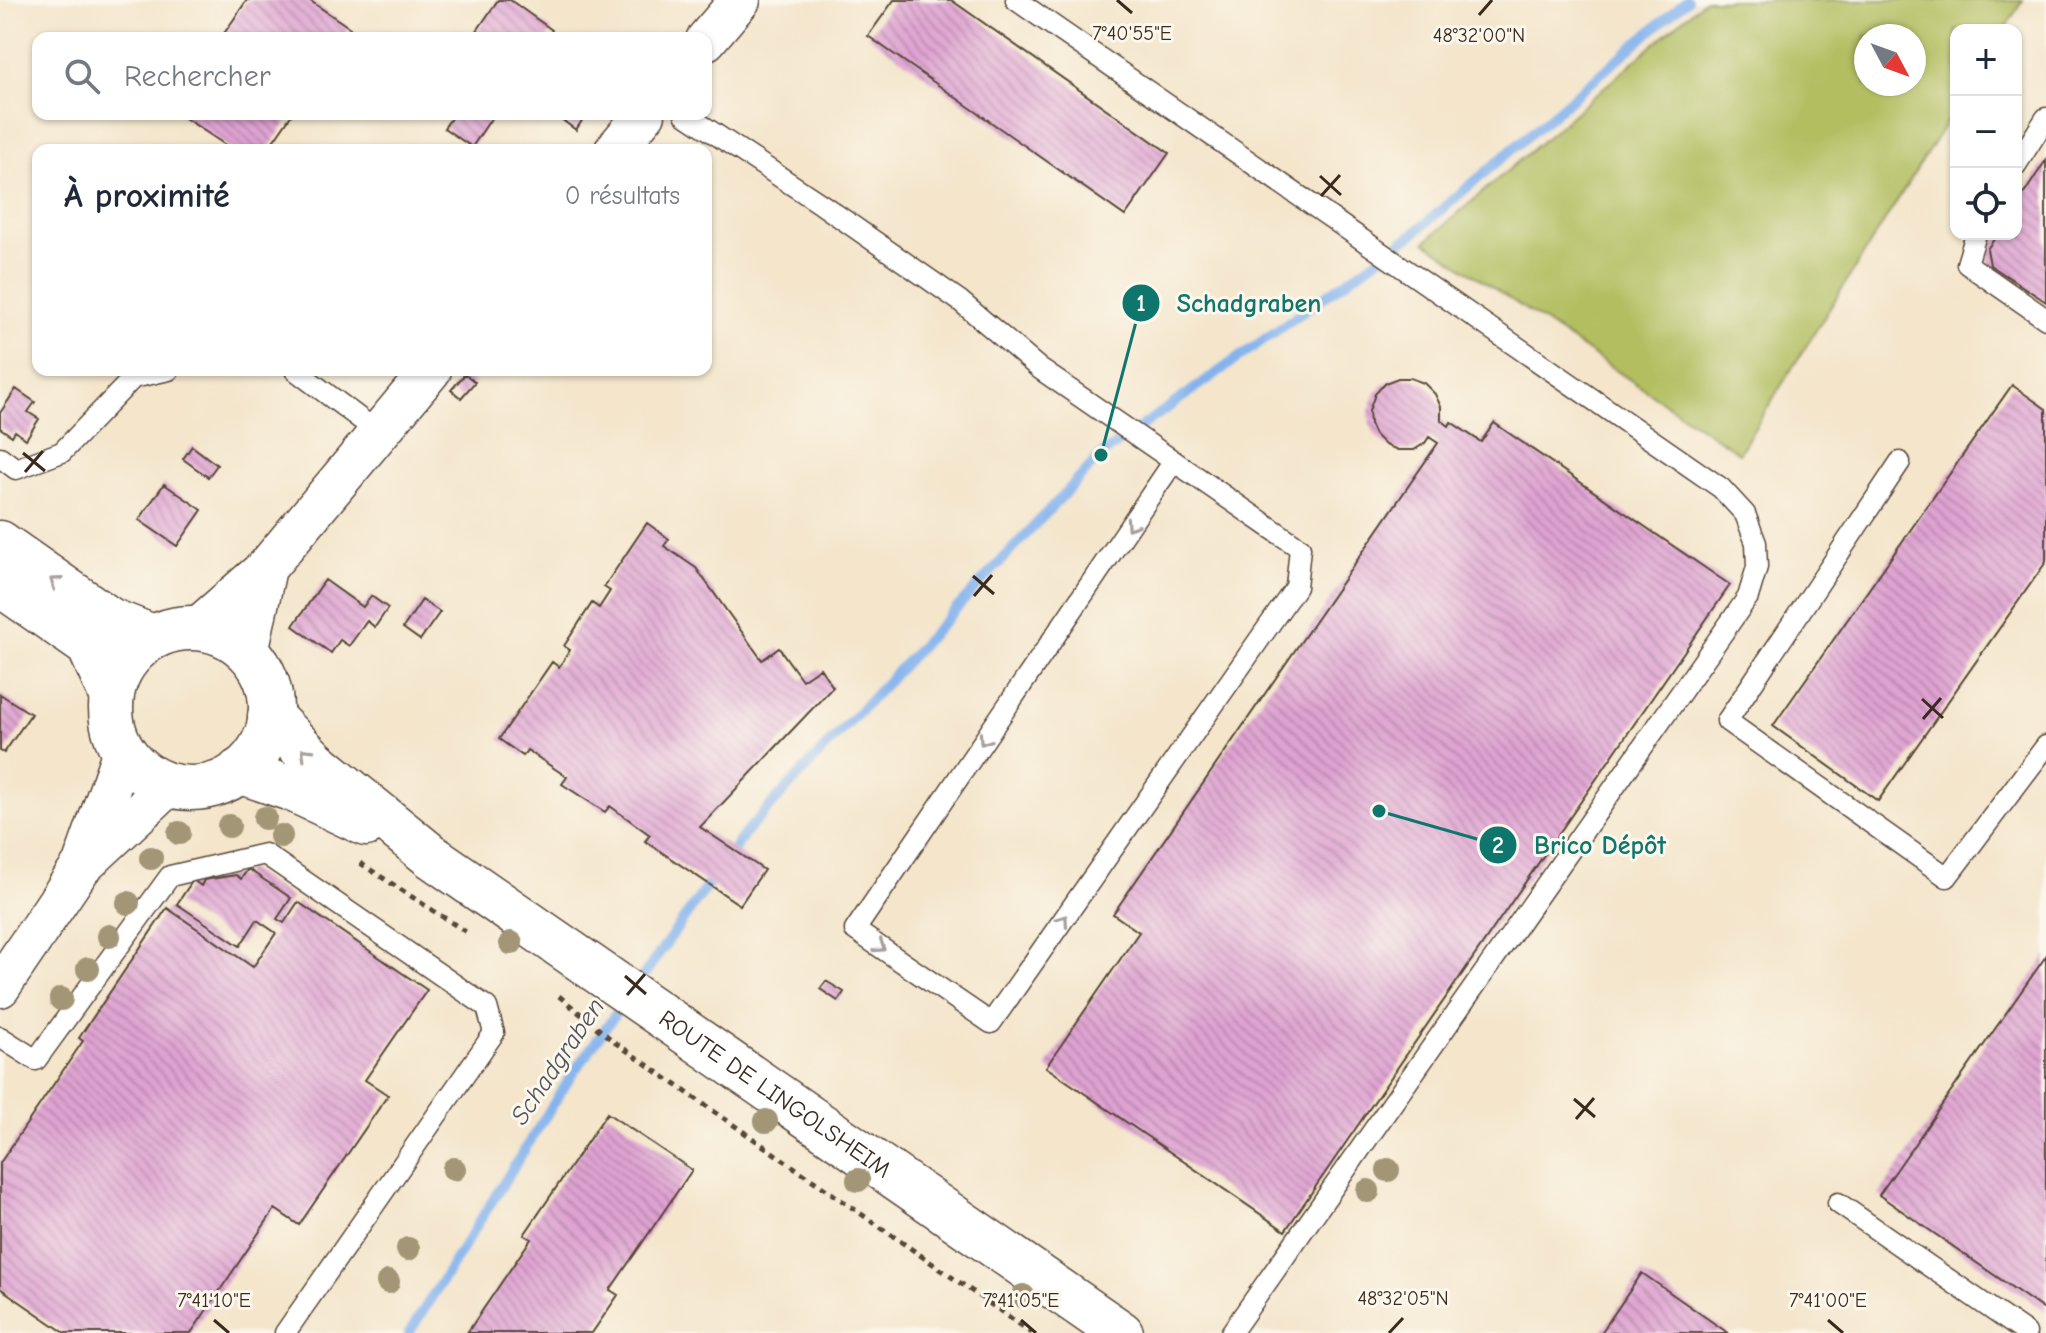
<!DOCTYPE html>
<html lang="fr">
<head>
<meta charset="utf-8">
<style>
  body { margin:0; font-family:"Comic Neue",sans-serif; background:#f6f6f7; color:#1f2937 }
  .controls { position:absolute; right:24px; top:24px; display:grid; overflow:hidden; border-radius:16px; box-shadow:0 2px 6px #0004 }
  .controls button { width:72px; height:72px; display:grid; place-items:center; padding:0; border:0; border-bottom:2px solid #e0e1e3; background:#fff; color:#1f2937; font:40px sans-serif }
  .compass { position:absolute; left:1854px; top:24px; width:72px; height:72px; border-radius:50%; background:#fff; box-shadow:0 2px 6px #0004; rotate:131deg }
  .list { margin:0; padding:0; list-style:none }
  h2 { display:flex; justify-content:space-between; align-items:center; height:104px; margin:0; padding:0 32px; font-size:34px }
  h2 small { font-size:26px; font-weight:400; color:#747a83 }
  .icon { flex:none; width:44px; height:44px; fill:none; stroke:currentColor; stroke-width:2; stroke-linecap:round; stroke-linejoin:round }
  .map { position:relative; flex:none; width:2046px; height:1333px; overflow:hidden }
  .search { position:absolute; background:#fff; box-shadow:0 2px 6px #0004; left:32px; top:32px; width:680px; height:88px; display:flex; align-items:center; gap:20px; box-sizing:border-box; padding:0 28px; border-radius:16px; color:#747a83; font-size:30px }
  .panel { position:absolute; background:#fff; box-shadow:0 2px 6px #0004; left:32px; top:144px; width:680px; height:232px; border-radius:16px }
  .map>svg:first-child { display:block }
  .green { fill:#b2be60; stroke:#76743f; stroke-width:2; fill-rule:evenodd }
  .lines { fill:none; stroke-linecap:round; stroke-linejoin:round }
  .stream { stroke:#83b2ed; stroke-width:10 }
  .building { fill:url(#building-back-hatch) }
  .lane-casing { stroke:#574638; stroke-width:23 }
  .street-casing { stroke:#574638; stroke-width:43 }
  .secondary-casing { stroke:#574638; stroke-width:47 }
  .path { stroke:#574638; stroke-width:5; stroke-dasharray:6 6; stroke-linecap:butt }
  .lane { stroke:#fff; stroke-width:20 }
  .street { stroke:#fff; stroke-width:40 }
  .secondary { stroke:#fff; stroke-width:44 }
  .tree { fill:#a29677 }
  .oneway { stroke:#a79f9a }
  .ticks { fill:none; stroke:#3b2a1e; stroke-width:3 }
  .labels { text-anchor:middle; stroke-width:6; stroke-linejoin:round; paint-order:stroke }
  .street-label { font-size:24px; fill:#3b2a1e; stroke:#fbf7ec }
  .water-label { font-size:26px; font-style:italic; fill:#51535c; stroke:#fbf7ec }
  .ticks-label { font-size:20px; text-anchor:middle; fill:#3b2a1e; stroke:#fbf7ec; stroke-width:6; stroke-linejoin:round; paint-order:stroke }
  .leader { fill:none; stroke:#0f766e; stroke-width:3 }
  .callout-dot { fill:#0f766e; stroke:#fbf7ec; stroke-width:3 }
  .mark-label { font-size:24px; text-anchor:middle; font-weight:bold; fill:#fff }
  .callout-label { font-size:26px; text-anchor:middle; font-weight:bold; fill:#0f766e; stroke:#fbf7ec; stroke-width:6; stroke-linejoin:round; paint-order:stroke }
</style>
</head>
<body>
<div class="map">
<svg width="2046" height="1333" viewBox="0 0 2046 1333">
  <defs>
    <pattern id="building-back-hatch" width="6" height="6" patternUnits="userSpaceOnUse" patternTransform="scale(2)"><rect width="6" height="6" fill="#dfa3d2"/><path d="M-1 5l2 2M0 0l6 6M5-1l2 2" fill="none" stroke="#b685aa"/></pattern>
  </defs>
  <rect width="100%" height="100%" fill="#fbf7ec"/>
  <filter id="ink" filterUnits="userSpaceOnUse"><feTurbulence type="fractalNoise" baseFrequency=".0125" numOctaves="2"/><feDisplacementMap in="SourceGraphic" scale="16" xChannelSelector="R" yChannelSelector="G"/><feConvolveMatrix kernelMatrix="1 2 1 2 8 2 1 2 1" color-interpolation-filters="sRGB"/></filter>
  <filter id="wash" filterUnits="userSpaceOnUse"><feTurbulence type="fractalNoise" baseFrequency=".006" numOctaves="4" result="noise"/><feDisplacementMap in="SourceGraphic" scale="32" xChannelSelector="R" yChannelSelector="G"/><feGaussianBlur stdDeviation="1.8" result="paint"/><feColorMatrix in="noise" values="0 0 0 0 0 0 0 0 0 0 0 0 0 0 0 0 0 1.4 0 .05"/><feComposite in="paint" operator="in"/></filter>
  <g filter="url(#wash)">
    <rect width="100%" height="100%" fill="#f4e5cb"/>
    <!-- green -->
    <path class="green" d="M1705 0H2023L2004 30H1956V107L1739 453 1425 242ZM1866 36H1914V84H1866Z"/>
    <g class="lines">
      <!-- stream -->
      <path class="stream" d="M727 859 746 832 1101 455 1413 234 1687 0
        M636 986 715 875
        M409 1333 571 1076 624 1002"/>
    </g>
    <g id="blocks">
      <!-- building -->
      <path class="building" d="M247 0H309L350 28 343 38H221Z
        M498 0H510L552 30 547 38H472Z
        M894 0H951L1169 153 1125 216 868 36Z
        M179 114H292L267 150H233Z
        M454 114H494L472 147 444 128Z
        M554 114H586L576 130Z
        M2046 160V302L1990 265 1987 249 1998 234H2016V206Z
        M465 374 475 382 461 398 451 390Z
        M1398 378H1410L1424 383 1435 394 1441 407V420L1449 426 1451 422 1481 442 1494 423 1730 585 1285 1231 1046 1067 1139 932 1113 914 1438 443 1429 437 1425 443 1414 450H1398L1385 445 1375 435 1370 424 1369 411 1375 394 1385 383Z
        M2012 385 2046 409V562L1878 801 1773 726Z
        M16 389 35 402 28 412 39 419 26 439 15 431 12 436 0 428V413Z
        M192 446 217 465 208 477 183 459Z
        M164 484 202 510 177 546 139 520Z
        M647 523 669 539 664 546 696 568 762 660 779 648 802 680 820 668 833 687 700 827 764 870 740 905 645 841 650 835 610 806 605 812 562 784 567 777 527 750 523 756 499 739 552 662 559 667 570 650 564 646 592 603 599 608 610 591 604 587Z
        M325 580 363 607 371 596 388 608 375 627 367 621 349 646 340 640 331 653 293 626Z
        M422 600 440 612 420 640 403 628Z
        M0 694 31 714 4 753 0 751Z
        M248 869 291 898 277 919 284 923 298 902 427 990 365 1080 388 1095 299 1225 275 1209 191 1333H65L0 1288V1163L83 1041 79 1038 167 908 253 967 276 933 257 920 240 946 177 904 193 880 201 886 204 880 236 875 241 879Z
        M2046 956V1311L1879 1195Z
        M826 981 844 992 838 1001 820 989Z
        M607 1113 692 1170 610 1290 618 1295 592 1333H467L531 1239 524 1235Z
        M1642 1273 1728 1333H1601Z"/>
    </g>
  </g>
  <g filter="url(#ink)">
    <use href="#blocks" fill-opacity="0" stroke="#574638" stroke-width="2"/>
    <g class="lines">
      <defs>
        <path id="lane" d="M1016 0 1721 488 1745 514 1756 543 1757 567 1748 597 1231 1333
          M685 114 821 204 960 301 1040 369 1300 548 1296 587 991 1023 855 930 1174 461
          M2016 165 2046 118
          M1976 234 1967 264 2046 319
          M295 370 379 433
          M0 457 16 469 62 452 133 378 169 370
          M1900 462 1727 721 1947 877 2046 746
          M0 1037 36 1060 170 876 265 854 487 1007 494 1033 285 1333
          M1838 1203 2026 1333"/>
        <path id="street" d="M706 40 740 0
          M615 150 645 114
          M197 628 266 568 431 370
          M248 652 266 568
          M84 861 123 751
          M0 987 81 867 169 785"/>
        <g id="secondary">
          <path d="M0 543 110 620 153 637"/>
          <path d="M0 584 89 646 111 695"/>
          <circle cx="191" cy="708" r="80"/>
          <path id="s1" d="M270 716 314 761 431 856 1121 1333"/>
          <path d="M239 771 294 790 366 824"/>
        </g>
      </defs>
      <!-- lane casing -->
      <use href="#lane" class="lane-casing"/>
      <!-- street casing -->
      <use href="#street" class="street-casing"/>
      <!-- secondary casing -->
      <use href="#secondary" class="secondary-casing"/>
      <!-- path -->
      <path class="path" d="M360 863 466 932
        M559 996 613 1041 1032 1333"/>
      <!-- lane -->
      <use href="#lane" class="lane"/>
      <!-- street -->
      <use href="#street" class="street"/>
      <!-- secondary -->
      <use href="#secondary" class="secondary"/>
    </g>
    <!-- trees -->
    <g class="tree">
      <circle cx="265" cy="818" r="12"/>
      <circle cx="229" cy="826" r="12"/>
      <circle cx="179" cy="833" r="12"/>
      <circle cx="281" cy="836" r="12"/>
      <circle cx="151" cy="858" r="12"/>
      <circle cx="128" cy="903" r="12"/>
      <circle cx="109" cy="936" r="12"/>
      <circle cx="511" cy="943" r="12"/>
      <circle cx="88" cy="969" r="12"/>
      <circle cx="61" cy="999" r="12"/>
      <circle cx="766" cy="1121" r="12"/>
      <circle cx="454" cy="1169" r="12"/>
      <circle cx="1388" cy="1170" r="12"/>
      <circle cx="858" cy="1180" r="12"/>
      <circle cx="1368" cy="1191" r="12"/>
      <circle cx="408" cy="1249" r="12"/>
      <circle cx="388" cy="1282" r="12"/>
      <circle cx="1023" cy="1296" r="12"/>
    </g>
    <!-- one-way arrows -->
    <defs><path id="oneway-chevron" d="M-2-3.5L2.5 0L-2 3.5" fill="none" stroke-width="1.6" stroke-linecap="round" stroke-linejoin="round" transform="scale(2)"/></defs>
    <g class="oneway">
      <use href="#oneway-chevron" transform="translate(1131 525) rotate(124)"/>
      <use href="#oneway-chevron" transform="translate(55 582) rotate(-145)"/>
      <use href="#oneway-chevron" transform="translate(984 740) rotate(124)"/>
      <use href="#oneway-chevron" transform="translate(306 753) rotate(-135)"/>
      <use href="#oneway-chevron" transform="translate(1063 920) rotate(-55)"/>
      <use href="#oneway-chevron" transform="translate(880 947) rotate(34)"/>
    </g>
  </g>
  <!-- ticks -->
  <path class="ticks" d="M1117 0 1132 13M1479 15 1492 0M1320 176 1341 195M1321 196 1340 175M23 453 45 471M25 472 43 451M973 576 994 594M974 596 992 575M1922 699 1943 718M1923 719 1941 698M625 976 646 994M627 995 645 974M1574 1099 1595 1117M1576 1119 1594 1098M214 1320 229 1333M1021 1320 1036 1333M1828 1320 1843 1333M1389 1333 1403 1318"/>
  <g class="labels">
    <!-- street labels -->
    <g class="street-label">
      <text dy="8" stroke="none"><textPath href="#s1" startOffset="632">ROUTE DE LINGOLSHEIM</textPath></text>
    </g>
    <!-- water labels -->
    <g class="water-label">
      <text transform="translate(557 1061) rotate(-56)" y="9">Schadgraben</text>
    </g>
  </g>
  <g class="ticks-label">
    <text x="1132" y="40">7°40'55"E</text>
    <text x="1479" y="42">48°32'00"N</text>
    <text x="1403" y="1305">48°32'05"N</text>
    <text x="214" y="1307">7°41'10"E</text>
    <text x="1021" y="1307">7°41'05"E</text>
    <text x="1828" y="1307">7°41'00"E</text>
  </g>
  <!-- callouts -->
  <path class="leader" d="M1101 455L1141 303M1379 811L1498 845"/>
  <g class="callout-dot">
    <circle cx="1101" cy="455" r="8"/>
    <circle cx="1379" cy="811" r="8"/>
    <circle cx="1141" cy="303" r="20"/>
    <circle cx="1498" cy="845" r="20"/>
  </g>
  <g class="mark-label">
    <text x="1141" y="311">1</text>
    <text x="1498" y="853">2</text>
  </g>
  <g class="callout-label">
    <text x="1249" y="312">Schadgraben</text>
    <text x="1600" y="854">Brico Dépôt</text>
  </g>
</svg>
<div class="controls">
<button>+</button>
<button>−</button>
<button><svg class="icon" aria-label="locate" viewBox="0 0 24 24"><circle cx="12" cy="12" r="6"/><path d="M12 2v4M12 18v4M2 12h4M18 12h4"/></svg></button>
</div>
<svg class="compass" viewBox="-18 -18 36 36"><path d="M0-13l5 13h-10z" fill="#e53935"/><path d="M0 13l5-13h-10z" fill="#747a83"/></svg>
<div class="search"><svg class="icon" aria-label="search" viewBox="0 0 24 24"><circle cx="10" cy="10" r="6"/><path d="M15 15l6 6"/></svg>Rechercher</div>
<section class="panel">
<h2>À proximité<small>0 résultats</small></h2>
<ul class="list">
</ul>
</section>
</div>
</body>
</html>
